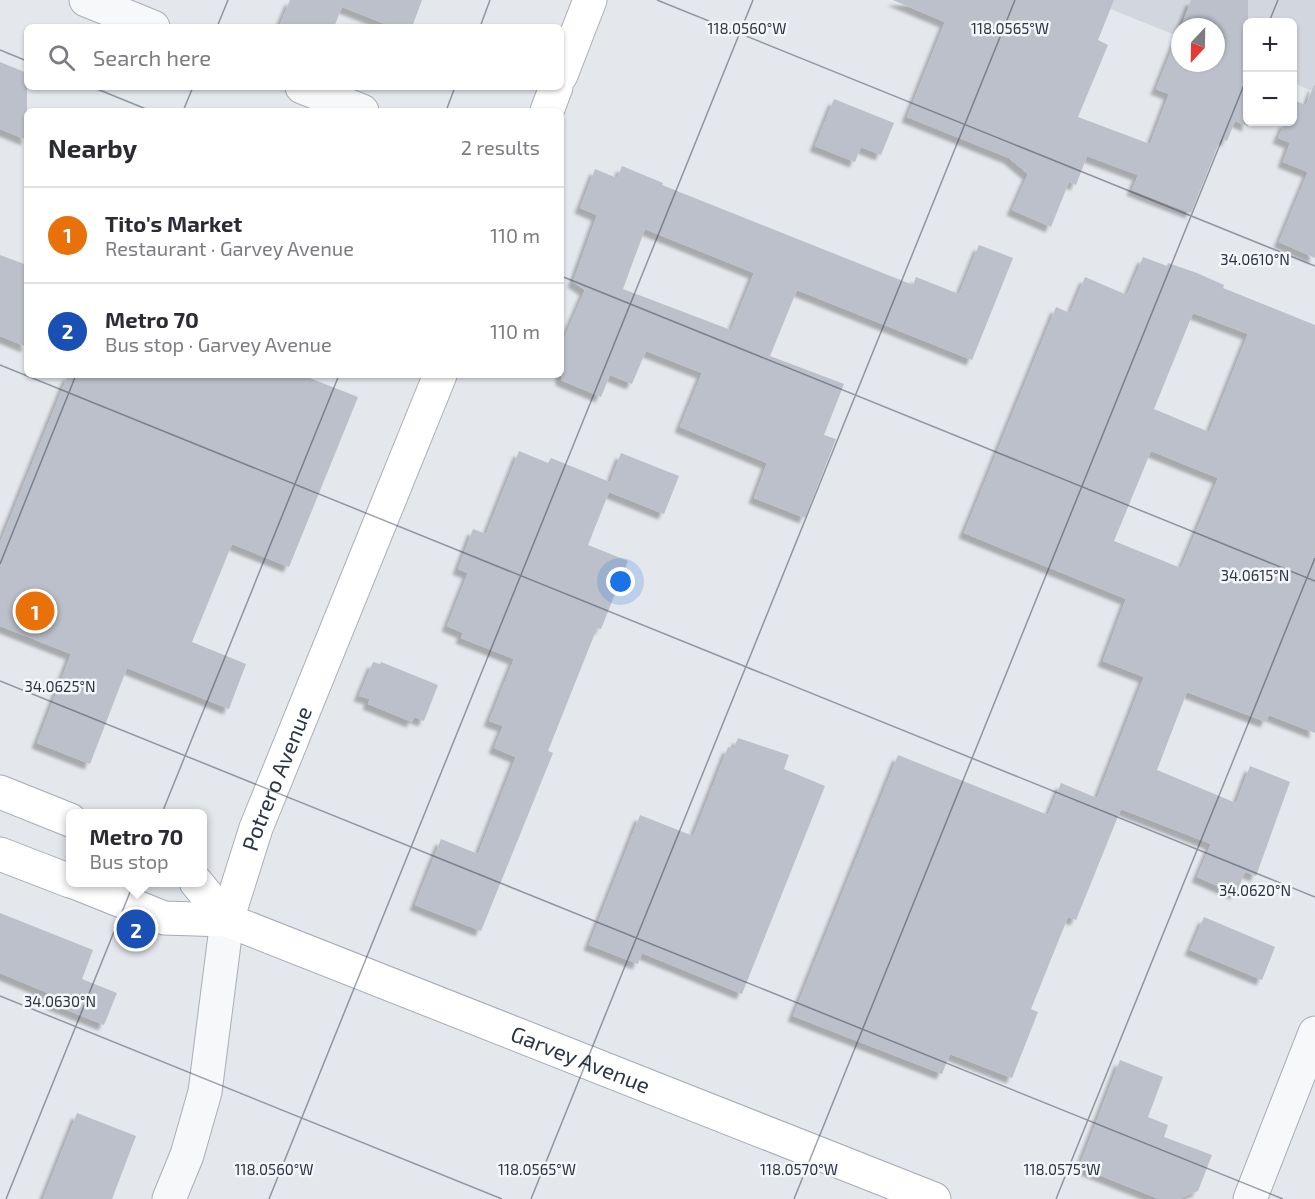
<!DOCTYPE html>
<html lang="en">
<head>
<meta charset="utf-8">
<style>
  body { margin:0; font-family:"Exo 2",sans-serif; background:#f2f2f3; color:#2b2b33 }
  .controls { position:absolute; right:18px; top:18px; display:grid; overflow:hidden; border-radius:9px; box-shadow:0 2px 4px #0004 }
  .controls button { width:54px; height:54px; display:grid; place-items:center; padding:0; border:0; border-bottom:2px solid #e1e1e2; background:#fff; color:#2b2b33; font:30px sans-serif }
  .compass { position:absolute; left:1171px; top:18px; width:54px; height:54px; border-radius:50%; background:#fff; box-shadow:0 2px 4px #0004; rotate:202deg }
  .you { position:absolute; left:621px; top:582px; width:21px; height:21px; margin:-15px; border:4px solid #fff; border-radius:50%; background:#1a73e8; box-shadow:0 0 0 9px #1a73e833 }
  .badge { display:grid; place-items:center; width:39px; height:39px; border-radius:50%; background:#ea580c; color:#fff; font-size:20px; font-weight:700 }
  .pin { position:absolute; translate:-50% -50%; border:3px solid #fff; box-shadow:0 2px 6px #0006 }
  .popup { position:absolute; left:66px; top:809px; width:141px; height:78px; box-sizing:border-box; display:grid; place-content:center; border-radius:9px; background:#fff; filter:drop-shadow(0 2px 4px #0005); font-size:20px; white-space:nowrap; color:#7c7c81 }
  .popup b { font-size:22px; color:#2b2b33 }
  .popup::after { content:''; position:absolute; left:50%; top:100%; margin-left:-12px; border:12px solid transparent; border-top-color:#fff }
  .list { margin:0; padding:0; list-style:none }
  h2 { display:flex; justify-content:space-between; align-items:center; height:78px; margin:0; padding:0 24px; font-size:26px }
  h2 small { font-size:20px; font-weight:400; color:#7c7c81 }
  .list li { display:grid; grid-template-columns:39px 1fr auto; gap:18px; align-items:center; box-sizing:border-box; height:96px; padding:0 24px; border-top:2px solid #e1e1e2 }
  .list b { display:block; font-size:22px; white-space:nowrap }
  .list p { margin:0; font-size:20px; white-space:nowrap; color:#7c7c81 }
  .list em { font-size:20px; font-style:normal; color:#7c7c81 }
  .icon { flex:none; width:33px; height:33px; fill:none; stroke:currentColor; stroke-width:2; stroke-linecap:round; stroke-linejoin:round }
  .map { position:relative; flex:none; width:1315px; height:1199px; overflow:hidden }
  .search { position:absolute; background:#fff; box-shadow:0 2px 4px #0004; left:24px; top:24px; width:540px; height:66px; display:flex; align-items:center; gap:15px; box-sizing:border-box; padding:0 21px; border-radius:9px; color:#7c7c81; font-size:22px }
  .panel { position:absolute; background:#fff; box-shadow:0 2px 4px #0004; left:24px; top:108px; width:540px; height:270px; border-radius:9px }
  .map>svg:first-child { display:block }
  .built { fill:#d2d6de }
  .building { fill:#bbc0ca; fill-rule:evenodd; filter:url(#shadow) }
  .lines { fill:none; stroke-linecap:round; stroke-linejoin:round }
  .street-casing { stroke:#a9aeb7; stroke-width:35 }
  .secondary-casing { stroke:#a9aeb7; stroke-width:35 }
  .primary-casing { stroke:#a3abb8; stroke-width:35 }
  .street { stroke:#f7f8fa; stroke-width:33 }
  .secondary { stroke:#fff; stroke-width:33 }
  .primary { stroke:#fff; stroke-width:33 }
  .ticks { fill:none; stroke:#2b3445; stroke-width:1.5; stroke-opacity:0.45 }
  .labels { text-anchor:middle; stroke-width:5; stroke-linejoin:round; paint-order:stroke }
  .street-label { font-size:22px; fill:#2b3445; stroke:#f4f6f9 }
  .ticks-label { font-size:15px; text-anchor:middle; fill:#2b3445; stroke:#f4f6f9; stroke-width:5; stroke-linejoin:round; paint-order:stroke }
</style>
</head>
<body>
<div class="map">
<svg width="1315" height="1199" viewBox="0 0 1315 1199">
  <defs>
    <filter id="shadow"><feDropShadow dx="-5.5" dy="5.5" stdDeviation="1.5" flood-color="#0004"/></filter>
  </defs>
  <rect width="100%" height="100%" fill="#e4e7ec"/>
  <!-- built -->
  <path class="built" d="M1088 0H1315V92L1293 83 1292 22 1180 27V37Z"/>
  <!-- building -->
  <path class="building" d="M290 0H422L412 27H393L342 7 334 27H279Z
    M893 0H1114L1098 40 1108 45 1078 117 1150 144 1169 94 1156 89 1180 29V63H1216V27H1181L1191 0H1248V126L1235 121 1227 141 1221 138 1191 213 1132 190 1138 175 1087 156 1076 185 1069 182 1051 227 1012 210 1028 174 1009 158 907 117 945 22Z
    M0 62 27 73V140L0 129Z
    M1314 85 1315 86V258L1279 242 1308 172 1283 162 1290 143 1278 138 1285 122H1293V100L1306 105Z
    M834 99 894 123 881 155 861 147 855 162 815 146Z
    M622 166 663 183 662 185 913 285 916 277 959 294 979 245 1013 258 972 360 797 290 770 356 844 384 824 435 836 439 805 518 754 498 767 463 680 427 702 373 646 351 632 384 610 375 601 397 561 380V345L585 290 573 282 597 215 580 208 595 169 617 178ZM645 229 754 273 731 330 623 289Z
    M0 255 27 265V347L0 336Z
    M1143 257 1167 266 1168 263 1197 273 1224 285 1223 288 1315 325V733L1269 715 1266 722 1187 692 1157 770 1236 803 1250 766 1290 782 1256 876 1245 872 1236 894 1197 877 1211 844 1121 809 1076 920 1068 917 1031 1009 1038 1012 1012 1078 950 1054 942 1074 793 1016 898 755 1048 815 1061 783 1097 798 1144 677 1103 661 1126 599 964 533 1056 307 1070 313 1085 277 1127 295ZM1193 313 1248 334 1209 432 1154 409ZM1151 451 1218 478 1181 568 1114 541Z
    M68 375H302L358 397 289 567 232 544 192 642 246 664 229 709 127 668 90 764 37 743 71 654 0 626V543Z
    M519 451 548 463 551 458 610 482 621 453 679 476 664 514 609 492 588 545 628 561 601 629 597 628 548 751 553 753 481 931 415 905 441 839 478 854 516 757 494 748 503 726 489 721 514 659 461 638 463 633 447 626 468 573 458 569 473 529 486 534Z
    M373 662 380 664 381 662 438 685 424 721 414 717 412 722 368 704 370 699 359 696Z
    M738 738 789 755 784 769 825 786 742 994 642 953 638 964 589 945 640 815 693 836 728 747 733 749Z
    M0 913 93 950 82 979 117 993 104 1025 52 1004 55 996 0 973Z
    M1204 917 1275 947 1262 980 1190 950Z
    M1120 1060 1163 1077 1148 1117 1168 1125 1164 1137 1212 1155 1198 1191 1179 1199H1159L1079 1167Z
    M77 1113 136 1136 112 1199H43Z"/>
  <g class="lines">
    <defs>
      <path id="street" d="M86 0 153 27
        M302 87 362 111
        M169 1199 187 1155 205 1092 227 920
        M1250 1199 1315 1033"/>
      <g id="secondary">
        <path d="M561 75 590 0"/>
        <path d="M547 111 556 87"/>
        <path id="s1" d="M227 920 256 828 440 375"/>
      </g>
      <g id="primary">
        <path d="M0 792 70 820"/>
        <path d="M0 854 70 881"/>
        <path id="s2" d="M74 882 164 918 227 920 934 1199"/>
        <path d="M196 882 227 920"/>
      </g>
    </defs>
    <!-- street casing -->
    <use href="#street" class="street-casing"/>
    <!-- secondary casing -->
    <use href="#secondary" class="secondary-casing"/>
    <!-- primary casing -->
    <use href="#primary" class="primary-casing"/>
    <!-- street -->
    <use href="#street" class="street"/>
    <!-- secondary -->
    <use href="#secondary" class="secondary"/>
    <!-- primary -->
    <use href="#primary" class="primary"/>
  </g>
  <!-- ticks -->
  <path class="ticks" d="M657 0 1315 266M1269 22 1278 0M217 27 228 0M480 27 490 0M0 50 27 61M92 87 151 111M183 111 193 87M446 111 455 87M561 276 1315 581M0 365 1315 897M0 564 76 375M0 681 1283 1199M0 996 502 1199M6 1199 339 375M269 1199 753 0M531 1199 1015 0M794 1199 1248 75M1056 1199 1315 558"/>
  <g class="labels">
    <!-- street labels -->
    <g class="street-label">
      <text dy="8" stroke="none"><textPath href="#s1" startOffset="150">Potrero Avenue</textPath></text>
      <text dy="8" stroke="none"><textPath href="#s2" startOffset="540">Garvey Avenue</textPath></text>
    </g>
  </g>
  <g class="ticks-label">
    <text x="747" y="34">118.0560°W</text>
    <text x="1010" y="34">118.0565°W</text>
    <text x="1255" y="265">34.0610°N</text>
    <text x="1255" y="581">34.0615°N</text>
    <text x="60" y="692">34.0625°N</text>
    <text x="1255" y="896">34.0620°N</text>
    <text x="60" y="1007">34.0630°N</text>
    <text x="274" y="1175">118.0560°W</text>
    <text x="537" y="1175">118.0565°W</text>
    <text x="799" y="1175">118.0570°W</text>
    <text x="1062" y="1175">118.0575°W</text>
  </g>
</svg>
<div class="controls">
<button>+</button>
<button>−</button>
</div>
<svg class="compass" viewBox="-18 -18 36 36"><path d="M0-13l5 13h-10z" fill="#e53935"/><path d="M0 13l5-13h-10z" fill="#7c7c81"/></svg>
<div class="you"></div>
<div class="pin badge" style="left:35px;top:611px;background:#e8710a">1</div>
<div class="pin badge" style="left:136px;top:929px;background:#1a4fb4">2</div>
<div class="popup"><b>Metro 70</b>Bus stop</div>
<div class="search"><svg class="icon" aria-label="search" viewBox="0 0 24 24"><circle cx="10" cy="10" r="6"/><path d="M15 15l6 6"/></svg>Search here</div>
<section class="panel">
<h2>Nearby<small>2 results</small></h2>
<ul class="list">
<li><span class="badge" style="background:#e8710a">1</span><div><b>Tito's Market</b><p>Restaurant · Garvey Avenue</p></div><em>110 m</em></li>
<li><span class="badge" style="background:#1a4fb4">2</span><div><b>Metro 70</b><p>Bus stop · Garvey Avenue</p></div><em>110 m</em></li>
</ul>
</section>
</div>
</body>
</html>
